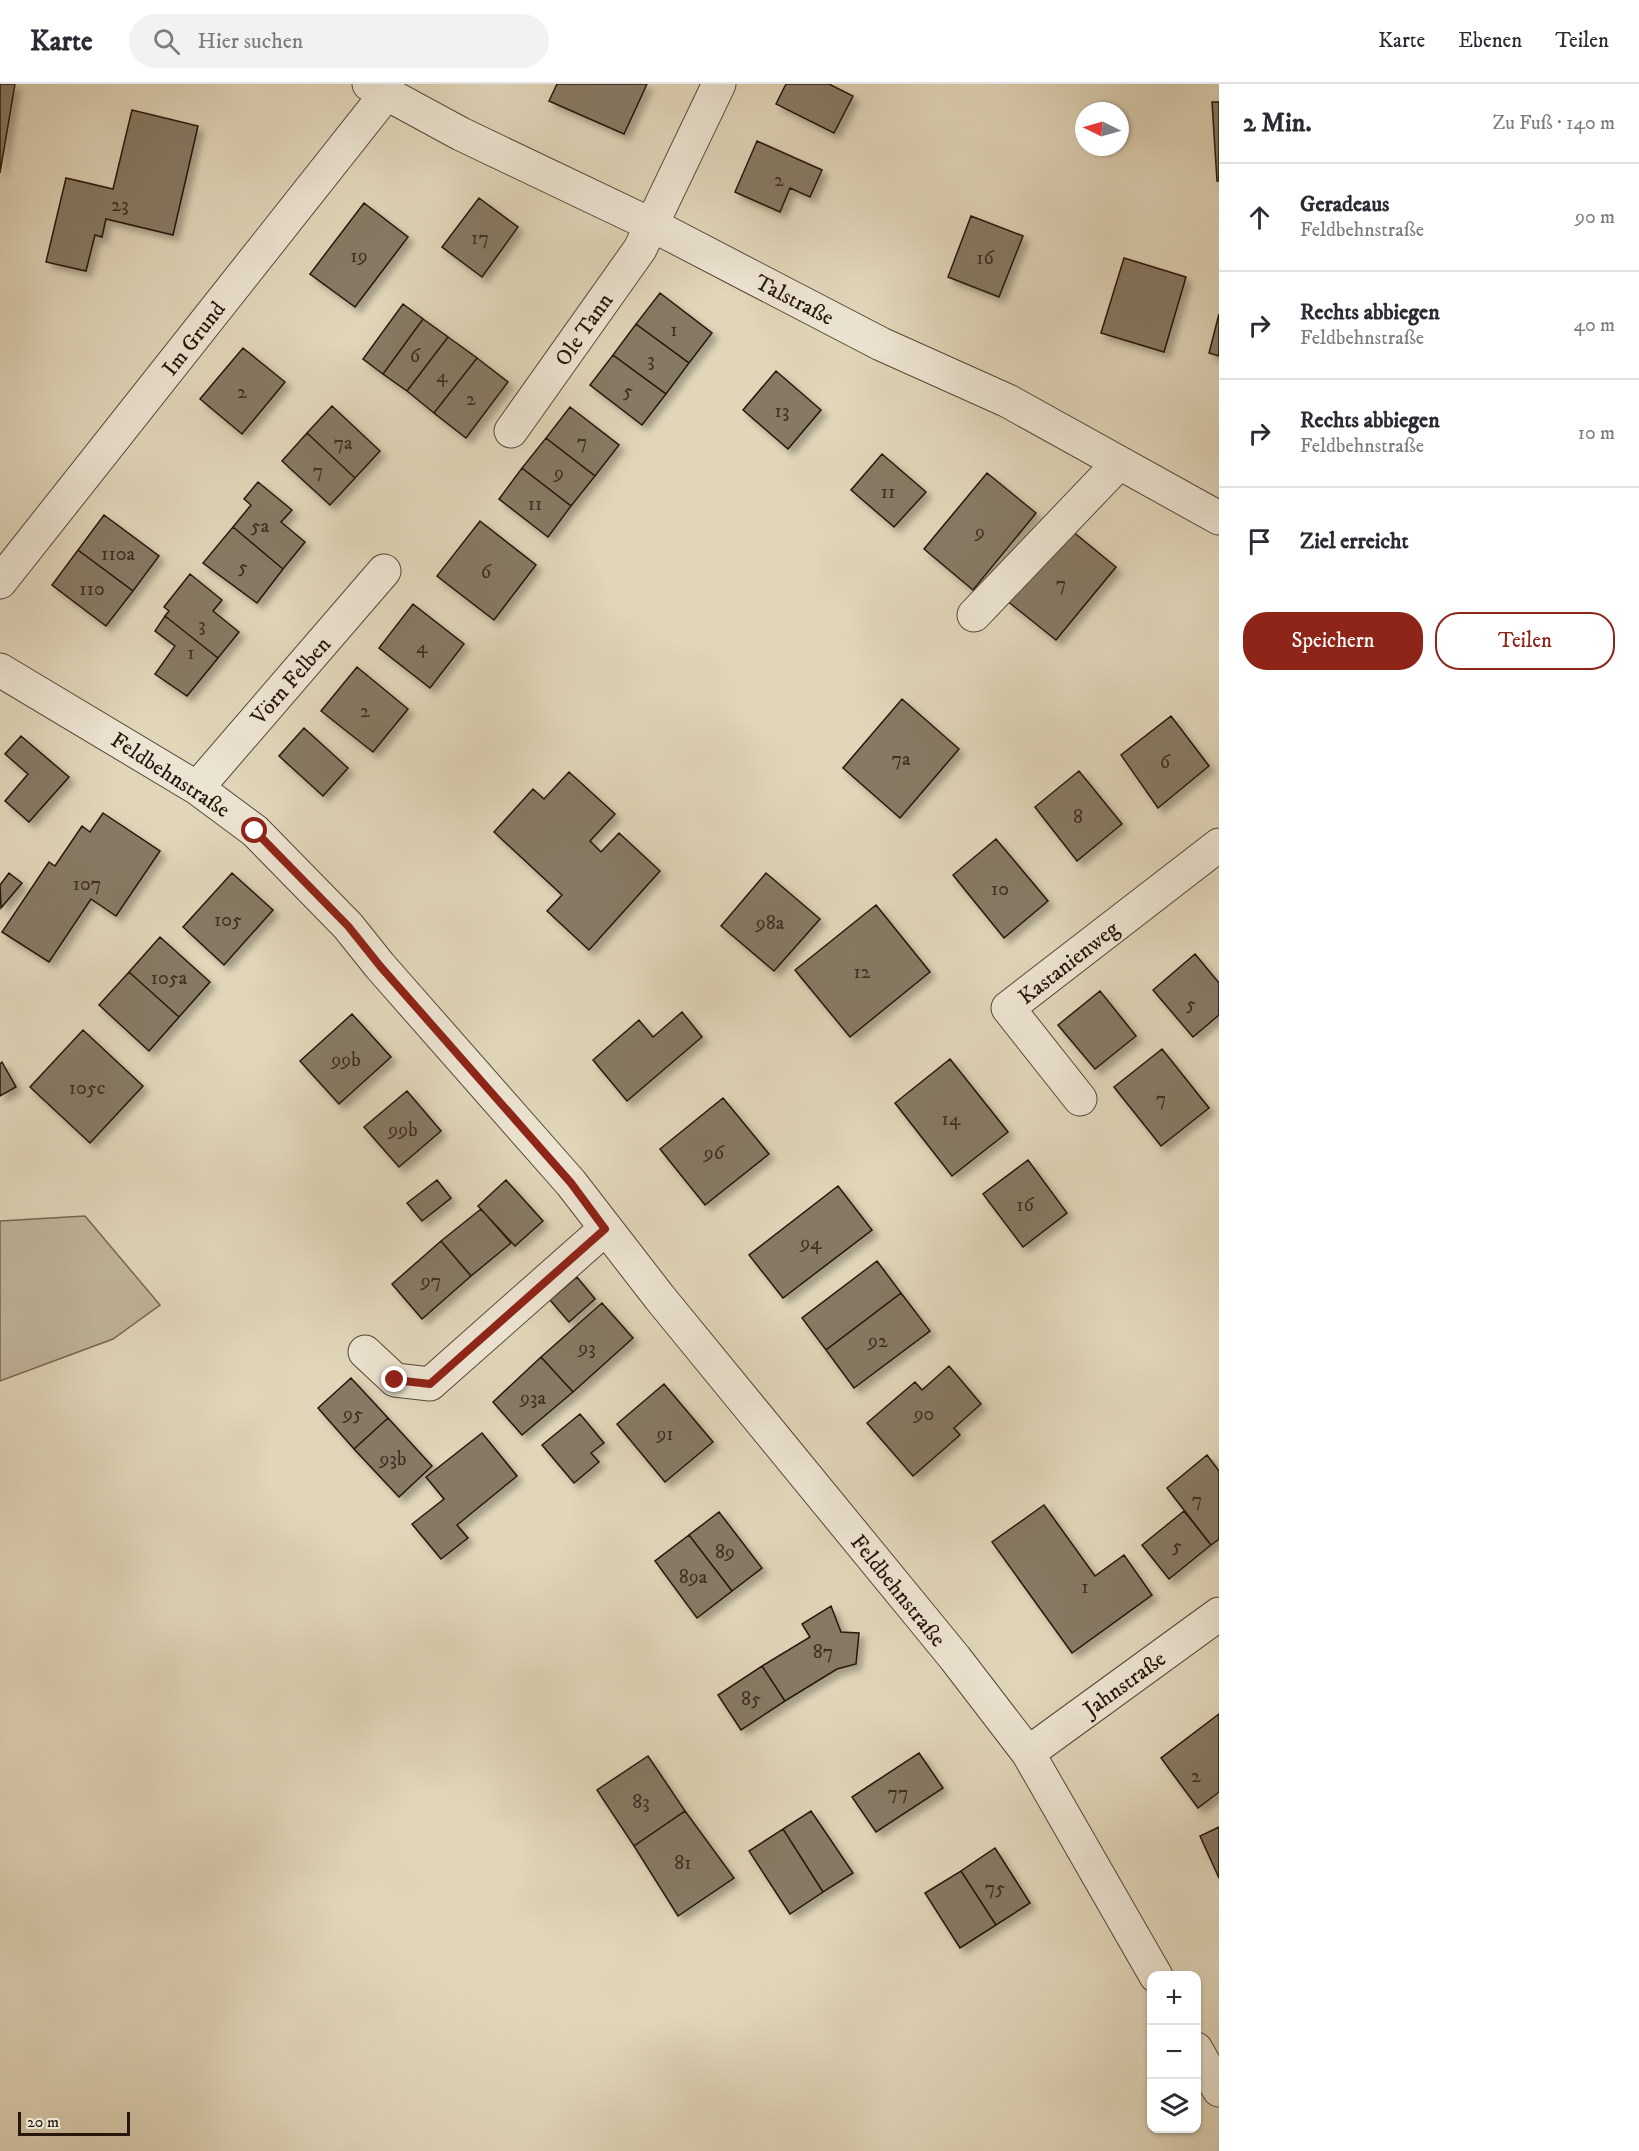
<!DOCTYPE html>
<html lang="de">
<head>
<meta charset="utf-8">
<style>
  body { margin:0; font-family:"IM FELL DW Pica",serif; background:#f2f2f3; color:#2b2b33 }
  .controls { position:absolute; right:18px; bottom:18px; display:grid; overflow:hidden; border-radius:12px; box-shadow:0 2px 4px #0004 }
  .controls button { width:54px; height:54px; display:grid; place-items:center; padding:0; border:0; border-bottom:2px solid #e1e1e2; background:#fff; color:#2b2b33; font:30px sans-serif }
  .compass { position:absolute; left:1075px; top:18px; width:54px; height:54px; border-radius:50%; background:#fff; box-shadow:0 2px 4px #0004; rotate:275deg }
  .scale { position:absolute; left:18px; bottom:15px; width:112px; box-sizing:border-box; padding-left:6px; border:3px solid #26160b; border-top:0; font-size:16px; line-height:21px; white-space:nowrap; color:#26160b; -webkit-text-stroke:4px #ece4d2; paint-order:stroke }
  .stop { position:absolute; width:18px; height:18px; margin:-14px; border:4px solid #8f2418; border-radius:50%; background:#fff }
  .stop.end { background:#8f2418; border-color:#fff; box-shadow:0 2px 6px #0008 }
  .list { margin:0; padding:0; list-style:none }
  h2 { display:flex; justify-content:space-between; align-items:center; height:78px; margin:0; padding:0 24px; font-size:26px }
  h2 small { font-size:20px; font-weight:400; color:#7c7c81 }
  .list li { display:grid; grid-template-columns:39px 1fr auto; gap:18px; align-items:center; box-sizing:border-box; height:108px; padding:0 24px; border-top:2px solid #e1e1e2 }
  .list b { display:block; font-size:22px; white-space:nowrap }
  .list p { margin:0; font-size:20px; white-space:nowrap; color:#7c7c81 }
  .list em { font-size:20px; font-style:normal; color:#7c7c81 }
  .actions { display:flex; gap:12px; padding:18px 24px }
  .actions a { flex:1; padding:14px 0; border:2px solid #8f2418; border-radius:24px; text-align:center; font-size:21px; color:#8f2418 }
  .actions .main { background:#8f2418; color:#fff }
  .icon { flex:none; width:33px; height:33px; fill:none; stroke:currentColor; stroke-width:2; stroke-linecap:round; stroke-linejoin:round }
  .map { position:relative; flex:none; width:1219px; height:2067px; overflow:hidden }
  header { display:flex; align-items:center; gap:36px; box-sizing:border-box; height:84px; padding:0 30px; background:#fff; border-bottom:2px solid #e1e1e2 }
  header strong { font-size:28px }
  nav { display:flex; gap:33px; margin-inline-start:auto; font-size:21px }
  .search { width:420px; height:54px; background:#f2f2f3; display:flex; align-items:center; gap:15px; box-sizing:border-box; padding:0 21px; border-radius:33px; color:#7c7c81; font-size:22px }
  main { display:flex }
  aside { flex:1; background:#fff }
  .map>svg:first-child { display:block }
  .green { fill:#c1b59b; stroke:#746653; stroke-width:1.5 }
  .building { fill:#877a65; stroke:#26160b; stroke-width:1.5; filter:url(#shadow) }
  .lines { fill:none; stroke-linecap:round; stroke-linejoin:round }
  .minor-casing { stroke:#554636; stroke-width:35 }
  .minor { stroke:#ece4d2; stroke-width:33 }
  .route { stroke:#8f2418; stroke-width:8 }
  .labels { text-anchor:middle; stroke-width:4.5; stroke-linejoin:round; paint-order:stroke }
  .number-label { font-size:20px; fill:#3e2f22 }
  .street-label { font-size:22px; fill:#26160b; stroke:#ece4d2 }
</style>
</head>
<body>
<header>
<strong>Karte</strong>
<div class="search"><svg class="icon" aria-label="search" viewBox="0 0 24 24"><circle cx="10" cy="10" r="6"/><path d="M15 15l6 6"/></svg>Hier suchen</div>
<nav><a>Karte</a><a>Ebenen</a><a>Teilen</a></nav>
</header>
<main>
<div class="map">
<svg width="1219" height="2067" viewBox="0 0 1219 2067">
  <defs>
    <filter id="shadow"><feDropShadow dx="5.5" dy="5.5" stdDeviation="3" flood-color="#0004"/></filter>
  </defs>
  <rect width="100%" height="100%" fill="#e1d6b9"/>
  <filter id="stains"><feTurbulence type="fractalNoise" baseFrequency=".00333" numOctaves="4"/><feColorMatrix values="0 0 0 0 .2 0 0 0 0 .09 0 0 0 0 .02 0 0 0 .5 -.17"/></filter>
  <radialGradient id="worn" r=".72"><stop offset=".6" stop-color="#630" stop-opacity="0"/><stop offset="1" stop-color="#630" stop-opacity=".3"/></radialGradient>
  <!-- green -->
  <path class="green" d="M85 1132 160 1221 113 1255 0 1297V1137Z"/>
  <!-- building -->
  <path class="building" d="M0 0H15L0 89Z
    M557 0H647L624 50 549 17Z
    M786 0H829L853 12 834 49 776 20Z
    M1212 18H1219V97H1217Z
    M132 26 198 42 173 151 106 135 102 153 95 151 86 187 46 178 66 94 113 105Z
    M757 57 822 86 810 113 790 104 780 128 735 108Z
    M479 114 518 143 482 193 442 163Z
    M364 119 408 153 355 223 310 190Z
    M971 132 1023 152 999 213 948 193Z
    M1124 174 1186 193 1164 268 1101 249Z
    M660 209 712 249 689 279 636 240Z
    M403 220 423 235 383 290 363 275Z
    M1219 230V272L1209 269Z
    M423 235 448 253 407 307 383 290Z
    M636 240 689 279 666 310 613 271Z
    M448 253 477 274 434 329 407 307Z
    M243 264 285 298 242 350 200 315Z
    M613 271 666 310 642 341 590 301Z
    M477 274 508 298 466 354 434 329Z
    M776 287 821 326 788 365 743 326Z
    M332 322 380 367 355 394 307 349Z
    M570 323 619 361 595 392 546 354Z
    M307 349 355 394 330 421 282 377Z
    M546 354 595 392 571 422 522 384Z
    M882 370 926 408 894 443 851 406Z
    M522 384 571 422 548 453 499 415Z
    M987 389 1036 429 973 506 924 465Z
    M258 398 292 426 281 438 305 458 283 485 233 443 251 421 244 415Z
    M104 431 159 472 133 507 78 466Z
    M480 437 536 481 494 536 437 492Z
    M1066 442 1116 483 1056 556 1006 516Z
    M233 443 283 485 257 519 203 479Z
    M78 466 133 507 106 542 52 501Z
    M190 490 222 516 213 527 239 548 218 574 165 532 169 527 164 523Z
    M413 520 464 560 430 604 379 564Z
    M165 532 218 574 187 612 155 590 175 562 155 547Z
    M357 583 408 625 373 668 321 627Z
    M902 615 959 665 900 734 843 684Z
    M1171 632 1209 682 1158 724 1121 671Z
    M304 644 348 684 323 712 279 672Z
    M21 652 69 693 29 738 5 717 28 690 5 670Z
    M1079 687 1122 740 1077 777 1035 723Z
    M569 688 615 730 590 757 601 768 619 749 660 787 589 866 547 827 562 811 494 748 533 705 544 715Z
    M103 729 160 767 116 832 91 815 49 878 2 848 49 778 55 782 82 742 90 748Z
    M996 755 1048 817 1004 854 953 791Z
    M9 789 22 799 1 824 0 801Z
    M232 789 273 826 224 881 183 843Z
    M766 789 820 835 774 887 721 842Z
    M876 821 930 888 850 953 795 886Z
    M160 853 210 898 179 933 129 888Z
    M1195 870 1219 899V931L1193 953 1153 906Z
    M129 888 179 933 149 967 99 921Z
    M1100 907 1136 952 1095 985 1058 941Z
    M682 928 702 953 627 1017 593 976 639 936 653 953Z
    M352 930 391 973 339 1020 300 977Z
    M83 946 143 1002 90 1059 30 1003Z
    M1162 965 1209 1024 1161 1062 1114 1003Z
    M950 975 1008 1048 952 1092 895 1019Z
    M2 978 16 1003 0 1012V980Z
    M407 1007 441 1047 399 1083 364 1043Z
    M723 1014 769 1070 705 1121 660 1065Z
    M1028 1076 1067 1129 1023 1163 983 1110Z
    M437 1096 451 1114 422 1137 407 1119Z
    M506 1096 543 1137 515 1162 478 1122Z
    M838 1102 872 1146 783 1214 749 1171Z
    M481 1125 511 1159 471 1192 441 1157Z
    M441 1157 471 1192 422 1235 392 1200Z
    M877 1177 901 1209 826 1266 802 1234Z
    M577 1193 595 1215 569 1238 550 1216Z
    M901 1209 930 1247 854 1304 826 1266Z
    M602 1219 633 1254 573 1308 541 1273Z
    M541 1273 573 1308 522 1351 493 1318Z
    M949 1282 981 1320 954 1344 960 1351 913 1392 867 1339 915 1298 922 1306Z
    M351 1294 388 1334 354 1365 318 1324Z
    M664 1300 713 1358 665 1398 617 1340Z
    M580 1330 604 1359 591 1369 599 1378 574 1399 542 1361Z
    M388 1334 432 1382 399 1413 354 1365Z
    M482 1349 517 1392 457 1441 468 1454 441 1475 412 1440 444 1415 426 1393Z
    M1207 1371 1219 1387V1455L1211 1461 1167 1404Z
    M1044 1421 1095 1492 1124 1471 1152 1511 1072 1569 992 1458Z
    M1184 1427 1211 1461 1169 1495 1142 1461Z
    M719 1428 762 1484 732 1507 689 1451Z
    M689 1451 732 1507 697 1534 655 1477Z
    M831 1522 841 1548 859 1549 856 1580 837 1585 785 1617 762 1582 810 1553 802 1540Z
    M762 1582 785 1617 741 1646 718 1611Z
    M1219 1630V1708L1198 1724 1161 1674Z
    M919 1669 943 1704 876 1748 852 1713Z
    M648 1672 685 1727 634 1762 597 1706Z
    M685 1727 734 1794 678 1832 634 1762Z
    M811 1727 853 1789 823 1808 783 1745Z
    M1219 1743V1794L1200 1752Z
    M783 1745 823 1808 790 1830 749 1767Z
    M995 1764 1030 1819 996 1841 961 1787Z
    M961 1787 996 1841 960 1864 925 1809Z"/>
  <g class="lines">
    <defs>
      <path id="minor" d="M369 0 461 50 656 143 881 260 1008 317 1219 434
        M511 347 640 165 719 0
        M0 498 386 10
        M974 531 1119 379
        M0 586 197 704 255 747 348 842 380 882 571 1099 660 1214 955 1574 1028 1669 1156 1892
        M197 704 384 487
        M1080 1015 1008 924 1219 761
        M365 1268 395 1296 430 1300 605 1145
        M1028 1669 1219 1530
        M1196 1965 1219 2006"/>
    </defs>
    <!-- minor casing -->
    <use href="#minor" class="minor-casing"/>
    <!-- minor -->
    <use href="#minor" class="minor"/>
  </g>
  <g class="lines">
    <!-- route -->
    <path class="route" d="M255 747 348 842 380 882 571 1099 605 1145 430 1300 395 1296"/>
  </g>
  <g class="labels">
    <!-- number labels -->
    <g class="number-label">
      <text x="779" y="102">2</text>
      <text x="120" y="127">23</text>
      <text x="480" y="160">17</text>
      <text x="359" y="178">19</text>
      <text x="985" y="180">16</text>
      <text x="674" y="252">1</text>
      <text x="415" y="278">6</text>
      <text x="651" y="282">3</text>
      <text x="442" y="298">4</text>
      <text x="628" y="313">5</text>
      <text x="242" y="314">2</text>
      <text x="471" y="321">2</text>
      <text x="782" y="333">13</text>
      <text x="582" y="364">7</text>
      <text x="343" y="365">7a</text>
      <text x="318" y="393">7</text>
      <text x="559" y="395">9</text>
      <text x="888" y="414">11</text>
      <text x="535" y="426">11</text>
      <text x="260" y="448">5a</text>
      <text x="980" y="454">9</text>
      <text x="118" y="476">110a</text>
      <text x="243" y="489">5</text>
      <text x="486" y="494">6</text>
      <text x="1061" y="506">7</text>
      <text x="92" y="511">110</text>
      <text x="202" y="547">3</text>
      <text x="422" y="569">4</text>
      <text x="191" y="575">1</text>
      <text x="365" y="633">2</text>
      <text x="901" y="681">7a</text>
      <text x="1165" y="684">6</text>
      <text x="1078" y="739">8</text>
      <text x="87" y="806">107</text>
      <text x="1000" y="811">10</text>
      <text x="228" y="842">105</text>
      <text x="770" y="845">98a</text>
      <text x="862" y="894">12</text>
      <text x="169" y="900">105a</text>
      <text x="1191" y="926">5</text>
      <text x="346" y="982">99b</text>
      <text x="87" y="1010">105c</text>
      <text x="1161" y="1021">7</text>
      <text x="951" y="1041">14</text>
      <text x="403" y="1052">99b</text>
      <text x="714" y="1075">96</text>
      <text x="1025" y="1127">16</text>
      <text x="811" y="1165">94</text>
      <text x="431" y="1203">97</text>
      <text x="878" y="1263">92</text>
      <text x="587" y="1270">93</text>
      <text x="533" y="1320">93a</text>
      <text x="353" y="1336">95</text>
      <text x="924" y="1336">90</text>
      <text x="665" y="1356">91</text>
      <text x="393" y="1381">93b</text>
      <text x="1197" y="1422">7</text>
      <text x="1177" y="1468">5</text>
      <text x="725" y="1474">89</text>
      <text x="693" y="1499">89a</text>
      <text x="1085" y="1509">1</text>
      <text x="823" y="1574">87</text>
      <text x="751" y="1621">85</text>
      <text x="1196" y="1698">2</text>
      <text x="898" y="1715">77</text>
      <text x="641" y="1724">83</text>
      <text x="683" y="1785">81</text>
      <text x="995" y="1810">75</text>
    </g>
    <!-- street labels -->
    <g class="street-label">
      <text transform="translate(795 215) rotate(27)" y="8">Talstraße</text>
      <text transform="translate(583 245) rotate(-55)" y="8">Ole Tann</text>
      <text transform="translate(193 254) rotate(-52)" y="8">Im Grund</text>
      <text transform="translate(290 596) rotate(-49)" y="8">Vörn Felben</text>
      <text transform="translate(171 690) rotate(33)" y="8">Feldbehnstraße</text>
      <text transform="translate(1068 878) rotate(-38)" y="8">Kastanienweg</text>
      <text transform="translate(899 1506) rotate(51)" y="8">Feldbehnstraße</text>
      <text transform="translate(1124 1599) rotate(-36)" y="8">Jahnstraße</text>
    </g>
  </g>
  <rect width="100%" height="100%" filter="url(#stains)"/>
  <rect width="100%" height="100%" fill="url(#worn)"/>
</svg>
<div class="controls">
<button>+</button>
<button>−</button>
<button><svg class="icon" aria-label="layers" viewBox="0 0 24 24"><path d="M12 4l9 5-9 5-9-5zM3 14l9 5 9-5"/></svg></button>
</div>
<svg class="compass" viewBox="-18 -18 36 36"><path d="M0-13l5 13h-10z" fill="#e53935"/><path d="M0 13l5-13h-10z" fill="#7c7c81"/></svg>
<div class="scale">20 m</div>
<div class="stop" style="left:255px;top:747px"></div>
<div class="stop end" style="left:395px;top:1296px"></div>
</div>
<aside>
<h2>2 Min.<small>Zu Fuß · 140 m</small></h2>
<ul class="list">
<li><svg class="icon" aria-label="ahead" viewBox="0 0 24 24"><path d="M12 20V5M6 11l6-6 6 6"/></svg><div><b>Geradeaus</b><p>Feldbehnstraße</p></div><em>90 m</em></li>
<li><svg class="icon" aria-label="right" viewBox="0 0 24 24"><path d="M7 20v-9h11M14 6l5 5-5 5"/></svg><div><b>Rechts abbiegen</b><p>Feldbehnstraße</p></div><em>40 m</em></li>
<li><svg class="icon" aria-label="right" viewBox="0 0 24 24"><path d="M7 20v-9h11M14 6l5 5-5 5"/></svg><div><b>Rechts abbiegen</b><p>Feldbehnstraße</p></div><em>10 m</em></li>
<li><svg class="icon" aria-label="arrive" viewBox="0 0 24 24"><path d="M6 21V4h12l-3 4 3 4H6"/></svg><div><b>Ziel erreicht</b></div></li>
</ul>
<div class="actions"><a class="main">Speichern</a><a>Teilen</a></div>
</aside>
</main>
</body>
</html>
